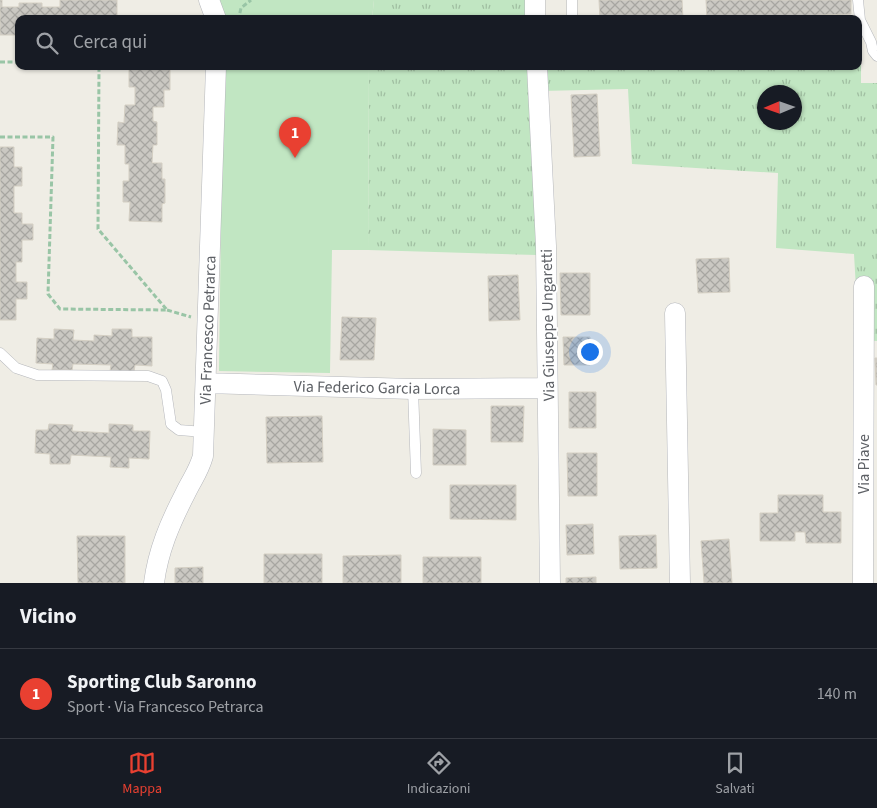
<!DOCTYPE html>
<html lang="it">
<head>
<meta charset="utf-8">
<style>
  body { margin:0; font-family:"Source Sans 3",sans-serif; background:#20242c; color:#f1f3f6 }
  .compass { position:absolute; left:757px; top:85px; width:45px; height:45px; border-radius:50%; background:#171b24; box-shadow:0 1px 4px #0004; rotate:268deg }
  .you { position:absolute; left:589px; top:351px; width:18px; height:18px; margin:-12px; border:4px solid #fff; border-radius:50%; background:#1a73e8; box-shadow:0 0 0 8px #1a73e833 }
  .badge { display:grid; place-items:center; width:32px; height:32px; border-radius:50%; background:#e94031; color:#fff; font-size:16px; font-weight:700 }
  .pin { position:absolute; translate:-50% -41px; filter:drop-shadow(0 1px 2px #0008) }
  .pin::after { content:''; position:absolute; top:26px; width:18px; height:15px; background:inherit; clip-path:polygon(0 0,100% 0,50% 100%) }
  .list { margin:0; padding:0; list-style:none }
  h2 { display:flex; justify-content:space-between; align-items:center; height:65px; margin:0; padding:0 20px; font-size:21px }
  h2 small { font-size:16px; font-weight:400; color:#9ea1a6 }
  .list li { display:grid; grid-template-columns:32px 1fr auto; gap:15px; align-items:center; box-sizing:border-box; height:90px; padding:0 20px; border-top:1px solid #363941 }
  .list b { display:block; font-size:19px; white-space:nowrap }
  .list p { margin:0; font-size:16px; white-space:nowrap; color:#9ea1a6 }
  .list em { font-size:16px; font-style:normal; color:#9ea1a6 }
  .icon { flex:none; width:28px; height:28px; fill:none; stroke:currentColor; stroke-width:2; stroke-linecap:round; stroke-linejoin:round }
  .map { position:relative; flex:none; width:877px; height:583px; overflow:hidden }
  .search { position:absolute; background:#171b24; box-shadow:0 1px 4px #0004; left:15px; right:15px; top:15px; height:55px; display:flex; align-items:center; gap:12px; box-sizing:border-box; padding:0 18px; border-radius:10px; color:#9ea1a6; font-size:19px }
  .sheet { height:155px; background:#171b24 }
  nav { display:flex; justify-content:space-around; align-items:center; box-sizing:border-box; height:70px; border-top:1px solid #363941; background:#171b24; font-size:14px; color:#9ea1a6 }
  nav a { display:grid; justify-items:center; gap:2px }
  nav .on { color:#e94031 }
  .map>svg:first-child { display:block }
  .grass { fill:url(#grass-tufts); fill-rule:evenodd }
  .park { fill:#c1e6c2 }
  .building { fill:url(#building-cross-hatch); stroke:#d4cfc3 }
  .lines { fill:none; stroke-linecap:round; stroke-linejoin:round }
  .lane-casing { stroke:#b5b7bc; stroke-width:11 }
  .street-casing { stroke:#b5b7bc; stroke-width:21 }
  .path { stroke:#99c5a6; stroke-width:3; stroke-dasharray:5 2.5; stroke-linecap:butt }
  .lane { stroke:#fff; stroke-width:10 }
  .street { stroke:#fff; stroke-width:20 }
  .labels { text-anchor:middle; stroke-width:4; stroke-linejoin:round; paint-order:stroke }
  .street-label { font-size:16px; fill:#5d6065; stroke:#fff }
</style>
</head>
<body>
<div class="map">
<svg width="877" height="583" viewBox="0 0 877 583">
  <defs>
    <pattern id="grass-tufts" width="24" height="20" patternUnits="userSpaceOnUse" patternTransform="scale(1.25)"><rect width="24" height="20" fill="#c1e6c2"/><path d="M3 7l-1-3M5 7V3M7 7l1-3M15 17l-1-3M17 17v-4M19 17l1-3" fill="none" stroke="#a0bea1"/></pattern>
    <pattern id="building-cross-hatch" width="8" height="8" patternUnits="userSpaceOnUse" patternTransform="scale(1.25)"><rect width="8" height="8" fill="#cac8c2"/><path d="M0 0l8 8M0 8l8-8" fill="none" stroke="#a7a6a1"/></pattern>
  </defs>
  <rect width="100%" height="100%" fill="#efede5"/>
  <!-- grass -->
  <path class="grass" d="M374 0H527L528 19H372Z
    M858 44H861V83H877V341L859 340 854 254 776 248 778 173 632 164 628 89 541 91 540 66H858ZM764 92H794V122H764Z
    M369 66H531L537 255 368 250Z"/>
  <!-- park -->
  <path class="park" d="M217 0H374L372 19H220Z
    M223 66H369L368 250H332L330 373 219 371Z"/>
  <!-- building -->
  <path class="building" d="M0 0H2V7H19V3H42V7H60V0H117V19H19V35H0Z
    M599 0H682L683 19H600Z
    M706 0H851V14L707 19Z
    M170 66V90H164V107H153V121L157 122V145H153L152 163H162V179H165V203L162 204V222L129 221 130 202H123V181H129V164H125V145H117L118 122 124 123 125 105H135V87H129V67Z
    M597 94 600 156 574 157 571 95Z
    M0 147H14V167H22V186H14V213H22V224H33V240H22V262H16V282H27V299H16V320H0Z
    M729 258 730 292 698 293 696 259Z
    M560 273H590V315H561Z
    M518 275 520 320 489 321 488 276Z
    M342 317 376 318 374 360H340Z
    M54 329 74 330 73 340 94 341V335L112 336V329H132V337H152V366L135 365 134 372 110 371 111 365 73 364 72 370H52L53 364 36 363 37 338 54 339Z
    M563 337H590V365H564Z
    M875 358H877V385H876Z
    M569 392H596V428H569Z
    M491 406H524L523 442H491Z
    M322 416 323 462 267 463 266 417Z
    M49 424 73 425 72 431 109 433V424L133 425V431H150L149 459 129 458V468L110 467 111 457 71 455 70 464H50V454L35 453 36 430H48Z
    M433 429 466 430V465H433Z
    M567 453H597V496H568Z
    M450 485H516V520L450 519Z
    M778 495H823V512H841V543H806L805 532H795V541H760V513H778Z
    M593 524 594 554 567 555 566 525Z
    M656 535 657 568 620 569 619 536Z
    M77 536H125V583H78Z
    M729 539 732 583H704L701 541Z
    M264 554H322V583H264Z
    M401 555V583H343V556Z
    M423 557H481V583H423Z
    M203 567V583H175V568Z
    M596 577V583H566V578Z"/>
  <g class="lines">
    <defs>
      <path id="lane" d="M572 0V19
        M858 0 860 20 871 42 873 51 877 56
        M0 353 16 368 37 375 148 376 162 381 166 390 171 424 179 430 204 432
        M413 389 416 473"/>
      <path id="street" d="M209 0 216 19
        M535 0V19
        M537 66 546 246 550 583
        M675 313 680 583
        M206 383 413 389 547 388
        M154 583C158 551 170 523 185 494 192 479 198 473 203 456L216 66
        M863 583 864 286"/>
    </defs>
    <!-- lane casing -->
    <use href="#lane" class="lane-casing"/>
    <!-- street casing -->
    <use href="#street" class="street-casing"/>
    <!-- path -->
    <path class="path" d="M236 19 239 17 241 8 251 0
      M0 62H19
      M0 137H53L48 294 60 309 167 310 98 229 99 66
      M167 310 191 317"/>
    <!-- lane -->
    <use href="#lane" class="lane"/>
    <!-- street -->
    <use href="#street" class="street"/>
  </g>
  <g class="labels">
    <!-- street labels -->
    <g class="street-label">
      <text transform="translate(547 325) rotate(-91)" y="6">Via Giuseppe Ungaretti</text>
      <text transform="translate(207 330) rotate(-88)" y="6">Via Francesco Petrarca</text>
      <text transform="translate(377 387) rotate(1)" y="6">Via Federico Garcia Lorca</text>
      <text transform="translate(863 464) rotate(-90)" y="6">Via Piave</text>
    </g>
  </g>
</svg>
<svg class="compass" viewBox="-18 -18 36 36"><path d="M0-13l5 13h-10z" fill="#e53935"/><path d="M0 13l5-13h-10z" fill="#9ea1a6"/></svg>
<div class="you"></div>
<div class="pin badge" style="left:295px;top:158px">1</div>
<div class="search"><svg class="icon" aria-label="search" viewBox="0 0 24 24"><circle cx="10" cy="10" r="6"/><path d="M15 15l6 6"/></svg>Cerca qui</div>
</div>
<section class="sheet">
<h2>Vicino<small></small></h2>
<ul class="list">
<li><span class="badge">1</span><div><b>Sporting Club Saronno</b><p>Sport · Via Francesco Petrarca</p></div><em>140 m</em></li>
</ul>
</section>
<nav>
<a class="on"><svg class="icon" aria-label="map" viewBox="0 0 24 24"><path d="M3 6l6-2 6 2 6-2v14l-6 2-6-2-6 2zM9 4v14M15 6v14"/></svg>Mappa</a>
<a><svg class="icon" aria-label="directions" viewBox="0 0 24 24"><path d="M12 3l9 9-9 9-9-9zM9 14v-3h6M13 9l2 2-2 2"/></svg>Indicazioni</a>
<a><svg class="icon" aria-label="saved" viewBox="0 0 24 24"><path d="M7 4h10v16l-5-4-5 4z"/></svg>Salvati</a>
</nav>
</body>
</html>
